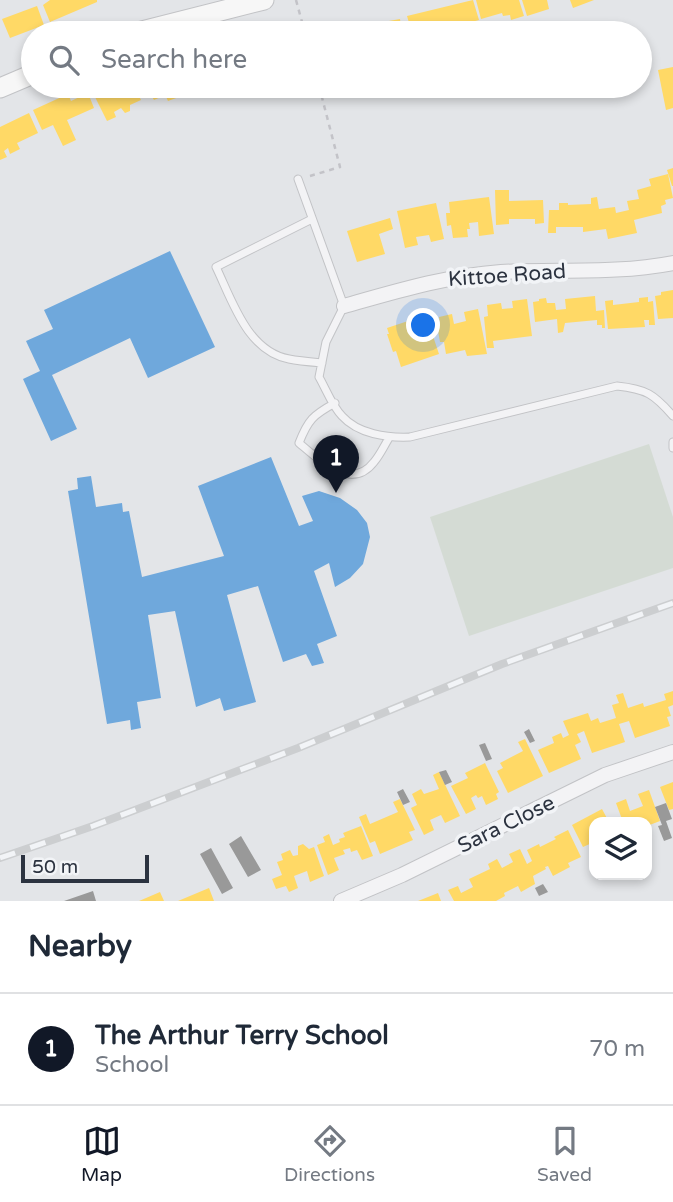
<!DOCTYPE html>
<html lang="en">
<head>
<meta charset="utf-8">
<style>
  body { margin:0; font-family:"Varela Round",sans-serif; background:#f6f6f7; color:#1f2937 }
  .controls { position:absolute; right:21px; bottom:21px; display:grid; overflow:hidden; border-radius:14px; box-shadow:0 4px 10px #0003 }
  .controls button { width:63px; height:63px; display:grid; place-items:center; padding:0; border:0; border-bottom:2px solid #e0e1e3; background:#fff; color:#1f2937; font:35px sans-serif }
  .scale { position:absolute; left:21px; bottom:18px; width:128px; box-sizing:border-box; padding-left:7px; border:4px solid #2c3340; border-top:0; font-size:19px; line-height:24px; white-space:nowrap; color:#2c3340; -webkit-text-stroke:5px #f2f4f7; paint-order:stroke }
  .you { position:absolute; left:424px; top:326px; width:24px; height:24px; margin:-18px; border:5px solid #fff; border-radius:50%; background:#1a73e8; box-shadow:0 0 0 10px #1a73e833 }
  .badge { display:grid; place-items:center; width:46px; height:46px; border-radius:50%; background:#111827; color:#fff; font-size:23px; font-weight:700 }
  .pin { position:absolute; translate:-50% -58px; filter:drop-shadow(0 2px 4px #0008) }
  .pin::after { content:''; position:absolute; top:37px; width:24px; height:21px; background:inherit; clip-path:polygon(0 0,100% 0,50% 100%) }
  .list { margin:0; padding:0; list-style:none }
  h2 { display:flex; justify-content:space-between; align-items:center; height:91px; margin:0; padding:0 28px; font-size:30px }
  h2 small { font-size:23px; font-weight:400; color:#747a83 }
  .list li { display:grid; grid-template-columns:46px 1fr auto; gap:21px; align-items:center; box-sizing:border-box; height:112px; padding:0 28px; border-top:2px solid #e0e1e3 }
  .list b { display:block; font-size:26px; white-space:nowrap }
  .list p { margin:0; font-size:23px; white-space:nowrap; color:#747a83 }
  .list em { font-size:23px; font-style:normal; color:#747a83 }
  .icon { flex:none; width:38px; height:38px; fill:none; stroke:currentColor; stroke-width:2; stroke-linecap:round; stroke-linejoin:round }
  .map { position:relative; flex:none; width:673px; height:901px; overflow:hidden }
  .search { position:absolute; background:#fff; box-shadow:0 4px 10px #0003; left:21px; right:21px; top:21px; height:77px; display:flex; align-items:center; gap:18px; box-sizing:border-box; padding:0 24px; border-radius:38px; color:#747a83; font-size:26px }
  .sheet { height:203px; background:#fff }
  nav { display:flex; justify-content:space-around; align-items:center; box-sizing:border-box; height:98px; border-top:2px solid #e0e1e3; background:#fff; font-size:19px; color:#747a83 }
  nav a { display:grid; justify-items:center; gap:4px }
  nav .on { color:#111827 }
  .map>svg:first-child { display:block }
  .green { fill:#d4dbd4 }
  .homes { fill:#ffd966 }
  .schools { fill:#6fa8dc }
  .industry { fill:#999 }
  .lines { fill:none; stroke-linecap:round; stroke-linejoin:round }
  .lane-casing { stroke:#c2c3c6; stroke-width:9 }
  .street-casing { stroke:#c2c3c6; stroke-width:16 }
  .secondary-casing { stroke:#c2c3c6; stroke-width:21 }
  .path { stroke:#c3c3c8; stroke-width:2.5; stroke-dasharray:5 5; stroke-linecap:butt }
  .lane { stroke:#f3f3f5; stroke-width:7 }
  .street { stroke:#f3f3f5; stroke-width:14 }
  .secondary { stroke:#f7f7f7; stroke-width:19 }
  .rail-casing { stroke:#ccced0; stroke-width:8 }
  .rail { stroke:#f2f4f7; stroke-width:5; stroke-dasharray:16; stroke-linecap:butt }
  .labels { text-anchor:middle; stroke-width:7; stroke-linejoin:round; paint-order:stroke }
  .street-label { font-size:21px; fill:#2c3340; stroke:#f2f4f7 }
</style>
</head>
<body>
<div class="map">
<svg width="673" height="901" viewBox="0 0 673 901">
  <rect width="100%" height="100%" fill="#e3e5e8"/>
  <!-- green -->
  <path class="green" d="M649 444 673 517V568L469 636 430 517Z"/>
  <!-- homes -->
  <path class="homes" d="M50 0H97V2L50 22 43 5Z
    M473 0 479 20 468 23 466 30 459 29 458 26 435 32 434 29 428 31 429 33H412L407 16Z
    M476 0H519L524 16 511 20 510 15 503 16 502 13 481 19Z
    M522 0H547L549 9 527 16Z
    M570 0H594L573 8Z
    M37 6 44 25 10 38 2 19Z
    M400 19 402 33H363L361 26Z
    M355 25 356 33H324L333 30Z
    M673 67V108L666 110 658 70Z
    M107 86H134L141 100 130 105V111L125 113 121 108 114 112 116 117 107 121 93 93Z
    M139 86H159L163 96 154 100 150 93 144 96Z
    M161 86H184L187 94 168 101Z
    M197 86H209L211 90 200 94Z
    M88 93 94 108 67 120 76 140 63 146 53 125 42 130 33 110 68 94 71 101Z
    M29 113 38 133 17 143 20 149 10 154 8 148 4 151 7 157 0 160V127Z
    M673 168V186H672L667 170Z
    M668 174 673 198 665 200 666 204 661 206 662 213 634 220 637 233 608 239 606 229 583 232V227H556V233H548L549 210H559V203H568V205L591 204V198L597 197 599 209 615 207 616 213 629 210 627 201 639 199 637 190 651 186 649 179Z
    M495 190H509V201L543 200 544 223 535 224V219H509V224L496 225Z
    M489 197 494 234 479 236 478 222 469 223 470 229H467L468 237 453 238 451 225 447 226 446 213H450L449 202Z
    M436 203 444 239 431 242 429 235 416 237 418 245 405 248 397 211Z
    M390 218 393 229 379 234 385 254 357 262 347 231Z
    M673 290V318L658 319 655 296 661 295V292Z
    M595 296 596 311 604 310 605 328H602V325H597V320L565 323 563 332 558 333 557 319 535 322 533 302 539 301V299L546 298 547 303H555L556 310 566 309 565 299Z
    M648 297V302L653 301 655 325H649V320H644L645 327 608 329 605 301 613 300V305L639 302V298Z
    M527 299 532 336 493 341 494 348H487L484 317 488 316 487 305 501 303 502 309 513 308 512 301Z
    M478 309 487 354 467 356 465 350 446 354 444 342H440L437 325 440 324 439 317 452 314 454 324 466 321 464 312Z
    M426 315 439 354 401 367 396 351 393 352 387 334H389L387 328Z
    M673 691V705L668 707 671 716 667 717 670 726 635 738 629 721 619 724 625 742 592 753 584 731 577 734 581 742 575 745 581 759 549 773 538 750 554 743 552 737 561 733 563 738 569 735 563 721 588 713 591 721 598 718 600 723 616 718 612 705 619 703 616 695 623 693 628 708 643 703 644 707 666 700 664 694Z
    M525 739 543 776 508 793 497 771 503 768 500 763 523 751 518 742Z
    M485 763 499 792 496 794 498 799 486 805 482 796 478 798 476 795 471 798 476 809 466 814 451 786 468 778 465 773Z
    M439 772 460 816 445 823 441 815 430 820 434 830 424 835 411 808 417 805 412 794 421 789 424 794 439 789 433 775Z
    M673 782V809L669 810 660 787Z
    M649 790 660 821 647 826V822H623L616 803 626 799 630 811 643 806 638 794Z
    M400 799 415 830 409 832 413 840 380 854 375 841 370 843 359 817 366 814 370 824 398 812 393 802Z
    M602 809 609 822H594V842L583 847 572 825Z
    M361 826 373 856 362 860 357 850 351 852 350 848 343 850 345 854 334 858 339 870 328 875 317 845 325 842 323 837 329 834 333 845 340 842 339 839 345 837 343 833Z
    M568 830 581 857 568 863 570 867 553 876 548 866 545 867 546 869 533 876 535 884 521 892 518 886 504 893 505 896 496 901H454L448 890 458 886 461 893 473 887 469 879 490 869 488 864 497 859 502 868 513 862 509 854 520 849 527 864 532 861 527 850 539 844 540 847 556 839 554 837Z
    M303 844 309 849 314 847 324 876 310 882 307 871 294 876 298 888 289 892 286 886 276 889 272 879 282 875 277 862 283 860 281 854 290 850 293 856 298 855V846Z
    M209 888 214 901H178Z
    M160 892 164 901H139Z
    M438 893 441 901H418Z"/>
  <!-- schools -->
  <path class="schools" d="M170 251 215 347 148 378 130 338 52 375 77 429 51 441 23 379 40 371 26 341 53 329 44 310Z
    M271 457 299 526 313 521 302 496 319 491 340 498 357 510 367 523 370 537 363 564 350 578 335 587 329 563 314 571 337 636 317 644 324 663 312 666 306 654 283 662 258 586 227 595 256 702 224 711 220 698 196 707 175 611 148 615 161 698 137 702 141 728 131 730 130 720 107 724 68 491 78 489 77 478 91 476 96 507 122 503 123 512 129 511 142 577 224 556 198 486Z"/>
  <!-- industry -->
  <path class="industry" d="M529 729 535 741 530 743 524 732Z
    M485 743 492 759 486 761 479 745Z
    M446 770 452 782 445 785 439 772Z
    M403 789 410 802 403 805 397 792Z
    M666 803 672 819 666 821 672 838 664 841 658 826 662 825 655 807Z
    M241 836 261 870 248 877 229 844Z
    M211 848 233 888 222 894 200 854Z
    M543 884 548 892 539 896 535 888Z
    M93 891 96 901H64Z"/>
  <g class="lines">
    <defs>
      <path id="lane" d="M298 179 344 306 326 342 319 377C326 389 332 406 342 416 358 434 387 438 410 437L617 386C646 389 654 394 673 416
        M312 219 216 267C232 300 247 351 289 359 299 361 311 362 322 363
        M335 403C313 415 308 420 299 443 319 460 351 492 374 462 380 455 384 446 389 438
        M673 442V448"/>
      <path id="street" d="M344 306C397 291 446 276 501 272 559 269 616 274 673 263
        M341 901 402 875 605 775 673 752"/>
      <path id="secondary" d="M134 33 264 0
        M0 88 33 74"/>
    </defs>
    <!-- lane casing -->
    <use href="#lane" class="lane-casing"/>
    <!-- street casing -->
    <use href="#street" class="street-casing"/>
    <!-- secondary casing -->
    <use href="#secondary" class="secondary-casing"/>
    <!-- path -->
    <path class="path" d="M296 0 305 33
      M310 176 340 167 319 86"/>
    <!-- lane -->
    <use href="#lane" class="lane"/>
    <!-- street -->
    <use href="#street" class="street"/>
    <!-- secondary -->
    <use href="#secondary" class="secondary"/>
    <defs>
      <path id="rail" d="M0 858 93 826 298 748 502 664 673 603"/>
    </defs>
    <!-- rail casing -->
    <use href="#rail" class="rail-casing"/>
    <!-- rail -->
    <use href="#rail" class="rail"/>
  </g>
  <g class="labels">
    <!-- street labels -->
    <g class="street-label">
      <text transform="translate(507 275) rotate(-4)" y="7">Kittoe Road</text>
      <text transform="translate(506 824) rotate(-26)" y="7">Sara Close</text>
    </g>
  </g>
</svg>
<div class="controls">
<button><svg class="icon" aria-label="layers" viewBox="0 0 24 24"><path d="M12 4l9 5-9 5-9-5zM3 14l9 5 9-5"/></svg></button>
</div>
<div class="scale">50 m</div>
<div class="you"></div>
<div class="pin badge" style="left:336px;top:493px">1</div>
<div class="search"><svg class="icon" aria-label="search" viewBox="0 0 24 24"><circle cx="10" cy="10" r="6"/><path d="M15 15l6 6"/></svg>Search here</div>
</div>
<section class="sheet">
<h2>Nearby<small></small></h2>
<ul class="list">
<li><span class="badge">1</span><div><b>The Arthur Terry School</b><p>School</p></div><em>70 m</em></li>
</ul>
</section>
<nav>
<a class="on"><svg class="icon" aria-label="map" viewBox="0 0 24 24"><path d="M3 6l6-2 6 2 6-2v14l-6 2-6-2-6 2zM9 4v14M15 6v14"/></svg>Map</a>
<a><svg class="icon" aria-label="directions" viewBox="0 0 24 24"><path d="M12 3l9 9-9 9-9-9zM9 14v-3h6M13 9l2 2-2 2"/></svg>Directions</a>
<a><svg class="icon" aria-label="saved" viewBox="0 0 24 24"><path d="M7 4h10v16l-5-4-5 4z"/></svg>Saved</a>
</nav>
</body>
</html>
